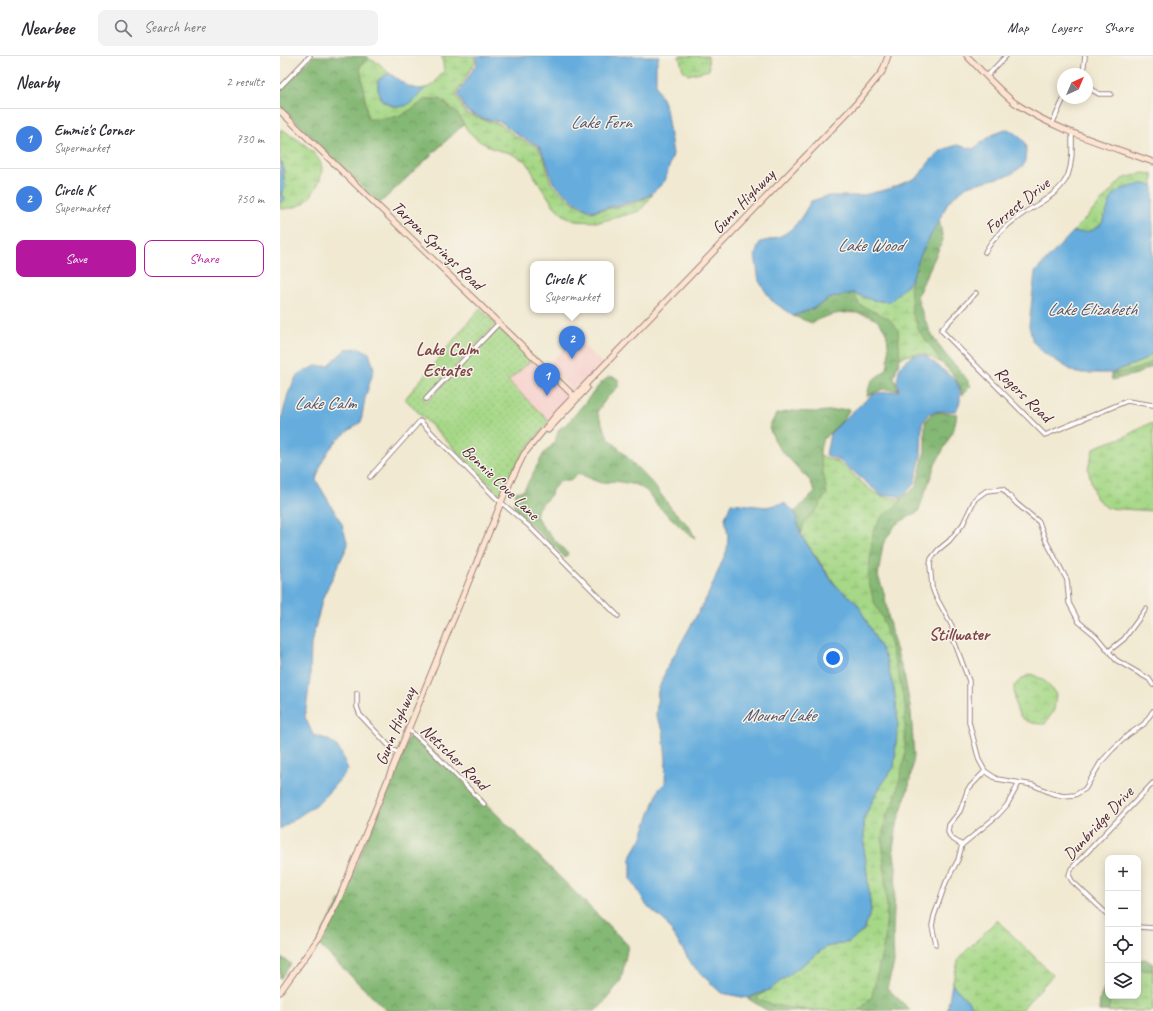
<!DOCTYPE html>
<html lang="en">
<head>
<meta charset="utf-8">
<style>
  body { margin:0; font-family:Caveat,sans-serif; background:#f2f2f3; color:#2b2b33 }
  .controls { position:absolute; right:12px; bottom:12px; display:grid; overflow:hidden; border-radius:8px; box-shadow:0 2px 10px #0003 }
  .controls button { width:36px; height:36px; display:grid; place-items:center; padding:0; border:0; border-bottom:1px solid #e1e1e2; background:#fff; color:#2b2b33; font:20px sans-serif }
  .compass { position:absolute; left:777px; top:12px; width:36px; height:36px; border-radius:50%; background:#fff; box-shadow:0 2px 10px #0003; rotate:44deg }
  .you { position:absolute; left:553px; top:602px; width:14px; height:14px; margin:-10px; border:3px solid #fff; border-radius:50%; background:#1a73e8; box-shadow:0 0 0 6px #1a73e833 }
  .badge { display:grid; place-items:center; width:26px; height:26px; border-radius:50%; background:#b5179e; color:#fff; font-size:13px; font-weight:700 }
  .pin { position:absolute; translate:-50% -33px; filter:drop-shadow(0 1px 2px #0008) }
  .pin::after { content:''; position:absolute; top:21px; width:14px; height:12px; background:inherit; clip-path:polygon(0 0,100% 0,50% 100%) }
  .popup { position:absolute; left:250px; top:205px; width:84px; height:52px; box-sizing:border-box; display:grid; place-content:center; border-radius:8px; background:#fff; filter:drop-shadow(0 1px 3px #0005); font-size:13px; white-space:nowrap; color:#7c7c81 }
  .popup b { font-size:15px; color:#2b2b33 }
  .popup::after { content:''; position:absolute; left:50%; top:100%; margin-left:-8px; border:8px solid transparent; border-top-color:#fff }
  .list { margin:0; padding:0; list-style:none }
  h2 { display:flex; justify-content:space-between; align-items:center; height:52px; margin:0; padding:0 16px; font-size:17px }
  h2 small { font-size:13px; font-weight:400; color:#7c7c81 }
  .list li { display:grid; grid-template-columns:26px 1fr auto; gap:12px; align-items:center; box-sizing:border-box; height:60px; padding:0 16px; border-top:1px solid #e1e1e2 }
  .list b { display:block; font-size:15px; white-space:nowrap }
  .list p { margin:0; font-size:13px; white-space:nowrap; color:#7c7c81 }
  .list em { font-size:13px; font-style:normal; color:#7c7c81 }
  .actions { display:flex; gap:8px; padding:12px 16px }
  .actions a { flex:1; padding:9px 0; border:1px solid #b5179e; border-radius:8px; text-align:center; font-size:14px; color:#b5179e }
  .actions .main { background:#b5179e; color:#fff }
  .icon { flex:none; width:22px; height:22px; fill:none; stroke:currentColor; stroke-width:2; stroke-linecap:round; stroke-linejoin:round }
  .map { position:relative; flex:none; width:873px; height:955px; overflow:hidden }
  header { display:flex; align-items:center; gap:24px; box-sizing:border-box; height:56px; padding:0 20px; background:#fff; border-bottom:1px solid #e1e1e2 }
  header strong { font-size:19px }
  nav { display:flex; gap:22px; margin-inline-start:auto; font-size:14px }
  .search { width:280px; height:36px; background:#f2f2f3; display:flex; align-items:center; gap:10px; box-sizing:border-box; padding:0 14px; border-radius:8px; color:#7c7c81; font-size:15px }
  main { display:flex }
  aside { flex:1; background:#fff }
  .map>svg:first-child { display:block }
  .built { fill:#f7d0cc }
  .grass { fill:url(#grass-dots); stroke:#787c59 }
  .forest { fill:url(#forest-crowns); stroke:#676c50 }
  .wetland { fill:url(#wetland-marsh); stroke:#787c59 }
  .water { fill:#66addd; stroke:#586684 }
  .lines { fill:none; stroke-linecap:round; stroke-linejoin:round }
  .street-casing { stroke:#9e847e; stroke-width:5.5 }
  .secondary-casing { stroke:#9e847e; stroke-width:7 }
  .street { stroke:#fff; stroke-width:3.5 }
  .secondary { stroke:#fde4d1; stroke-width:5 }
  .labels { text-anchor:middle; stroke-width:3; stroke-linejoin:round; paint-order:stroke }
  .street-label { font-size:17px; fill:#4a1f2b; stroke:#f7f3e8 }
  .water-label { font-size:18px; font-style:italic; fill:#545169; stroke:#f7f3e8 }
  .neighbourhood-label { font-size:18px; font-weight:bold; fill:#804649; stroke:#f7f3e8 }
</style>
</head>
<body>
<header>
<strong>Nearbee</strong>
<div class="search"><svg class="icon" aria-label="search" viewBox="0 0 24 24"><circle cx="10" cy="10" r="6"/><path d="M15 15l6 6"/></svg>Search here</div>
<nav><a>Map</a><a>Layers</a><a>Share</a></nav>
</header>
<main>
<aside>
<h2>Nearby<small>2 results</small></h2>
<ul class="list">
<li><span class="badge" style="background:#3f7fe0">1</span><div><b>Emmie's Corner</b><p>Supermarket</p></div><em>730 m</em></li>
<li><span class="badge" style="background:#3f7fe0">2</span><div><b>Circle K</b><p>Supermarket</p></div><em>750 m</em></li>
</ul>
<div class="actions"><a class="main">Save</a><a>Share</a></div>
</aside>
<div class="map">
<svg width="873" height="955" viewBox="0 0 873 955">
  <defs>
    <pattern id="grass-dots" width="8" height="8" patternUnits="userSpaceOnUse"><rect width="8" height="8" fill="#a6d887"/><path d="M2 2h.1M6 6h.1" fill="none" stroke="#90b975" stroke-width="1.8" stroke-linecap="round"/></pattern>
    <pattern id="forest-crowns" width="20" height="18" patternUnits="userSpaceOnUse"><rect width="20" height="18" fill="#84b874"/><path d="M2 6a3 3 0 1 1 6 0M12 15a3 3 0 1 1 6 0" fill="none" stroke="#6e955f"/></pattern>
    <pattern id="wetland-marsh" width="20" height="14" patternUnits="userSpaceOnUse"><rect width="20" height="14" fill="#a6d887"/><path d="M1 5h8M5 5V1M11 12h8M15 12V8" fill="none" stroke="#90b975"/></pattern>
  </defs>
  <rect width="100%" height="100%" fill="#f7f3e8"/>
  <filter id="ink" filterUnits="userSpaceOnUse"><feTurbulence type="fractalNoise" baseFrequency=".025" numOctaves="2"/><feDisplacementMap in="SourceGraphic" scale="8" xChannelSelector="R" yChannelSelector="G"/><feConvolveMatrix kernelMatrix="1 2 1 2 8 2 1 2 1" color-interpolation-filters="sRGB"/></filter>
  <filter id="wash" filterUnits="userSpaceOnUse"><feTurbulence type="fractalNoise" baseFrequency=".012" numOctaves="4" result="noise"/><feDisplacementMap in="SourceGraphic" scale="16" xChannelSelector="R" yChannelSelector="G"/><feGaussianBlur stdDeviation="0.9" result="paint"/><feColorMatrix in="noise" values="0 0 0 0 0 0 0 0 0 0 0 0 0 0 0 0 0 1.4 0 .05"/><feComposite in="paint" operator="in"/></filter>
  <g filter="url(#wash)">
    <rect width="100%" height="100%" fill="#f1e9d1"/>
    <!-- built -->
    <path class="built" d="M296 281 323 309 295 337 263 307 267 310Z
      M253 303 292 340 269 365 228 325Z"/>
    <!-- grass -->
    <path class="grass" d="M200 252 216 268 144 344 147 346 219 270 253 303 228 325 269 365 243 397 221 440 125 343Z"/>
    <!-- forest -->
    <path class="forest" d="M33 0H86L89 3 80 10 88 63 137 49 147 43H160L177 57 184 68 99 148 0 50V34Z
      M659 163 663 184 637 240C642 259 650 278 662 294 672 308 682 314 691 330L682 339C681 324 658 299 644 297 635 296 628 299 620 302L614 321 618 334 603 333 587 340C588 336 589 329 592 325 597 319 607 317 608 308 609 298 609 279 603 271 589 250 550 255 532 267L513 260 532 253 550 242 630 226 641 198Z
      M873 297V310L857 318 832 324 831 317 862 305Z
      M330 320 338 323V331L326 343 317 356 328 381 373 428 391 452 409 470 415 482 407 477 376 448 367 435 357 429 335 425 321 427 298 418 290 425H280L272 434 271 439 258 452 256 460 263 471 288 498 285 502C276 491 264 481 253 471 242 461 228 455 236 436L244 434 264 397 275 386 279 373 288 367 321 327Z
      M570 353C566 359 562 366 556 371 545 383 540 382 540 400L556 405 596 439 607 443 622 442 636 431 645 395V365L651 358 660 356 677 358 674 373 655 409 638 456 616 468 603 488 598 520 604 537 611 575 625 623 631 656 634 700 629 730 618 764 613 792 616 811 613 877 614 907 607 932 630 954 488 955 467 942 489 934 524 906 577 547 555 529 540 508 521 479 515 456 535 435 530 425 498 391 489 372 496 358 512 355 536 356Z
      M129 680 153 695 348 889 341 924 324 947 315 955H107L37 887 64 838Z
      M0 900 11 908 0 923Z
      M865 903 873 908V955H819L820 943 828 921V940H858V904Z"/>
    <!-- wetland -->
    <path class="wetland" d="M162 0H195V6L176 38 185 57 204 64 220 68 238 82 258 91 265 105 271 128 294 147 311 156 353 148 373 138 360 155 319 166 295 165 283 159 274 150 256 123 247 106 230 97 214 93 199 85 188 75 177 57 160 43H147L122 59 106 63H88L80 10 89 3 100 8 109 17 98 24V34L102 45 114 51 131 47 145 32 152 30 164 15Z
      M399 0H428L429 14 408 19 403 14Z
      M0 74H3C16 83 32 91 40 106 47 117 33 140 24 147 18 151 7 153 0 153V147L6 142 1 138 5 132 3 107 0 104Z
      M863 117 873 118V129L862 128 852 131 826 158 821 169 807 177 793 176 842 123Z
      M630 226 632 257 640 277 651 290 661 307C644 296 639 295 620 302L618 273 608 262 580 249 573 237 592 244 609 246Z
      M873 297V304C860 314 847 316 831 317L862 305Z
      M868 368H873V455L827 452 815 441 808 413 813 394 818 390 844 381Z
      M540 400C545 402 552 403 557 406 582 421 589 445 622 442L617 449 602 460 593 476 588 523 594 546 603 563 619 621 625 651V699L621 717 615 743 607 759 602 781 607 852 605 883 592 940 579 955C555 955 494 955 477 942L546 891 569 886 591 855 584 791V762L597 736 614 710 618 665 614 633 557 531 521 479 524 467 538 452 547 437Z
      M751 618 764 624 776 638 774 654 765 668C737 668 735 656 734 630L741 623Z
      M717 864 773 919 740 955H697L672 928 679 902Z
      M858 913 873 915V955H828L832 940H858Z"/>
    <!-- water -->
    <path class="water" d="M196 0H379L376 10V29L386 52 393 98 385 125 369 140 353 146 312 155 295 146 273 127 266 104 259 90 239 80 221 66 204 63 186 55 178 38 197 7Z
      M109 17C120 24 131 36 145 32 130 49 124 57 103 45L98 34V24Z
      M728 73C747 85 748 87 744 109L730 119 687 130 669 145 641 198 630 226 610 246 592 244 573 237 550 242 532 253 513 260 491 244 479 225 475 199 480 186C509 181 517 170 531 145L548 140H579L609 133 638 121 650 105 662 94 677 89 693 93 712 79Z
      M0 104 2 107 5 132 1 138 6 142 0 147Z
      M862 128 873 129V297L862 305 831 317H796L764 297 753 286 749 270 755 216 793 176C837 179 819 145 840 134 846 131 855 130 862 128Z
      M80 292 89 297 94 313 85 342 81 366C55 384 45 393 36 424L62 468 68 489 43 541 31 588 30 623 25 661 33 679C58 685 59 691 68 714L40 746 0 773V368L8 338 17 319 36 310H48L66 293Z
      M633 299H645L675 324 680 333V346L676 355H660L649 357 642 367 641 400 634 428 623 440 601 439 569 412 557 403 546 399 550 378 570 358 592 339 598 337 619 335 617 325 620 310Z
      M451 447 486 451 504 447 515 456 521 479 540 508 555 529 577 547 605 600 614 633 618 665 614 711 597 736 584 762V791L591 855 584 874 569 886 546 891 489 934 467 942 441 937 413 910 385 865 367 850 351 823V800L361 783 379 733 385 727 386 703 383 674 376 660 378 635 386 614 428 539 447 494 448 480 445 462Z
      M672 928 697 955H667Z"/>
  </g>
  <g filter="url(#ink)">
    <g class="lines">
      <defs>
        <path id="street" d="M803 18 805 0
          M707 20 726 0
          M0 31 30 0
          M807 31 819 38H831
          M772 68 784 42
          M705 196C714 180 729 167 744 157 760 146 780 138 788 119 793 105 792 90 792 76
          M696 237 661 274 765 379 847 345 873 349
          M146 343 219 267
          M90 421 140 365 216 442 249 470 338 560
          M829 595 844 583 866 553
          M873 629 869 623 836 604 816 580 799 566 789 547 787 524 766 485 759 466 737 448 723 433 706 435 695 443 683 468 669 485 658 494 651 503 650 509 652 531 655 539 672 570 673 582 689 625V666L699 704 705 715 717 723 753 729 771 737 783 740 795 739 805 733 821 706 833 693 848 679 864 668 873 655
          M77 637V651L80 659 113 694 119 697
          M128 673 147 690 204 748
          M705 715 688 733 680 755 669 769 668 776 671 782 682 789 718 759 727 749 739 727
          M828 859 792 825 789 819 791 813 873 727
          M858 871 873 872
          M656 888 652 870 654 860 666 826 678 804 682 789"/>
        <path id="secondary" d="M687 0C702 15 718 34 735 47 776 75 827 89 873 106
          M0 55 297 343
          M268 374 307 332
          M0 936 38 883 58 845 225 437 244 398 277 358 575 49 602 16 608 0"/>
      </defs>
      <!-- street casing -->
      <use href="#street" class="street-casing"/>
      <!-- secondary casing -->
      <use href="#secondary" class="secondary-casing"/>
      <!-- street -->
      <use href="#street" class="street"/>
      <!-- secondary -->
      <use href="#secondary" class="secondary"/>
    </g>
  </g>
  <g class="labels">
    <!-- street labels -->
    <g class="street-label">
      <text transform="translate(463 145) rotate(-46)" y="6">Gunn Highway</text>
      <text transform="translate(737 149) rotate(-39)" y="6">Forrest Drive</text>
      <text transform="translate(158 189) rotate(44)" y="6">Tarpon Springs Road</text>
      <text transform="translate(744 338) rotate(44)" y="6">Rogers Road</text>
      <text transform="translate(221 426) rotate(44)" y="6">Bonnie Cove Lane</text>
      <text transform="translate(115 670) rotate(-68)" y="6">Gunn Highway</text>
      <text transform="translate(175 701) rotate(44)" y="6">Netscher Road</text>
      <text transform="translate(818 767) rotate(-47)" y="6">Dunbridge Drive</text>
    </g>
    <!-- water labels -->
    <g class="water-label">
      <text x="321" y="72">Lake Fern</text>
      <text x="590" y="195">Lake Wood</text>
      <text x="812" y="259">Lake Elizabeth</text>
      <text x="45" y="353">Lake Calm</text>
      <text x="499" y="665">Mound Lake</text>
    </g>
    <!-- neighbourhood labels -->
    <g class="neighbourhood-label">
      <text x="167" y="299">Lake Calm<tspan x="167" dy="21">Estates</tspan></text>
      <text x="679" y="584">Stillwater</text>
    </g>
  </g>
</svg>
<div class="controls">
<button>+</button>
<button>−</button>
<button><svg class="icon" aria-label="locate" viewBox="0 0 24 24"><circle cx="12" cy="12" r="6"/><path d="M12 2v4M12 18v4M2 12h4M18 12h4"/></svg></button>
<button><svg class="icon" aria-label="layers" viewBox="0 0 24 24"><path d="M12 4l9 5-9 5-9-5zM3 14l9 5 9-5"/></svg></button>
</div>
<svg class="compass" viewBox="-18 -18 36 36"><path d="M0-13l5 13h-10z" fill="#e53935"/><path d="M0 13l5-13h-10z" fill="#7c7c81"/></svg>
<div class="you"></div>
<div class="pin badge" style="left:267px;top:340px;background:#3f7fe0">1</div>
<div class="pin badge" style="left:292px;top:303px;background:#3f7fe0">2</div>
<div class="popup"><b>Circle K</b>Supermarket</div>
</div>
</main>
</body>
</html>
